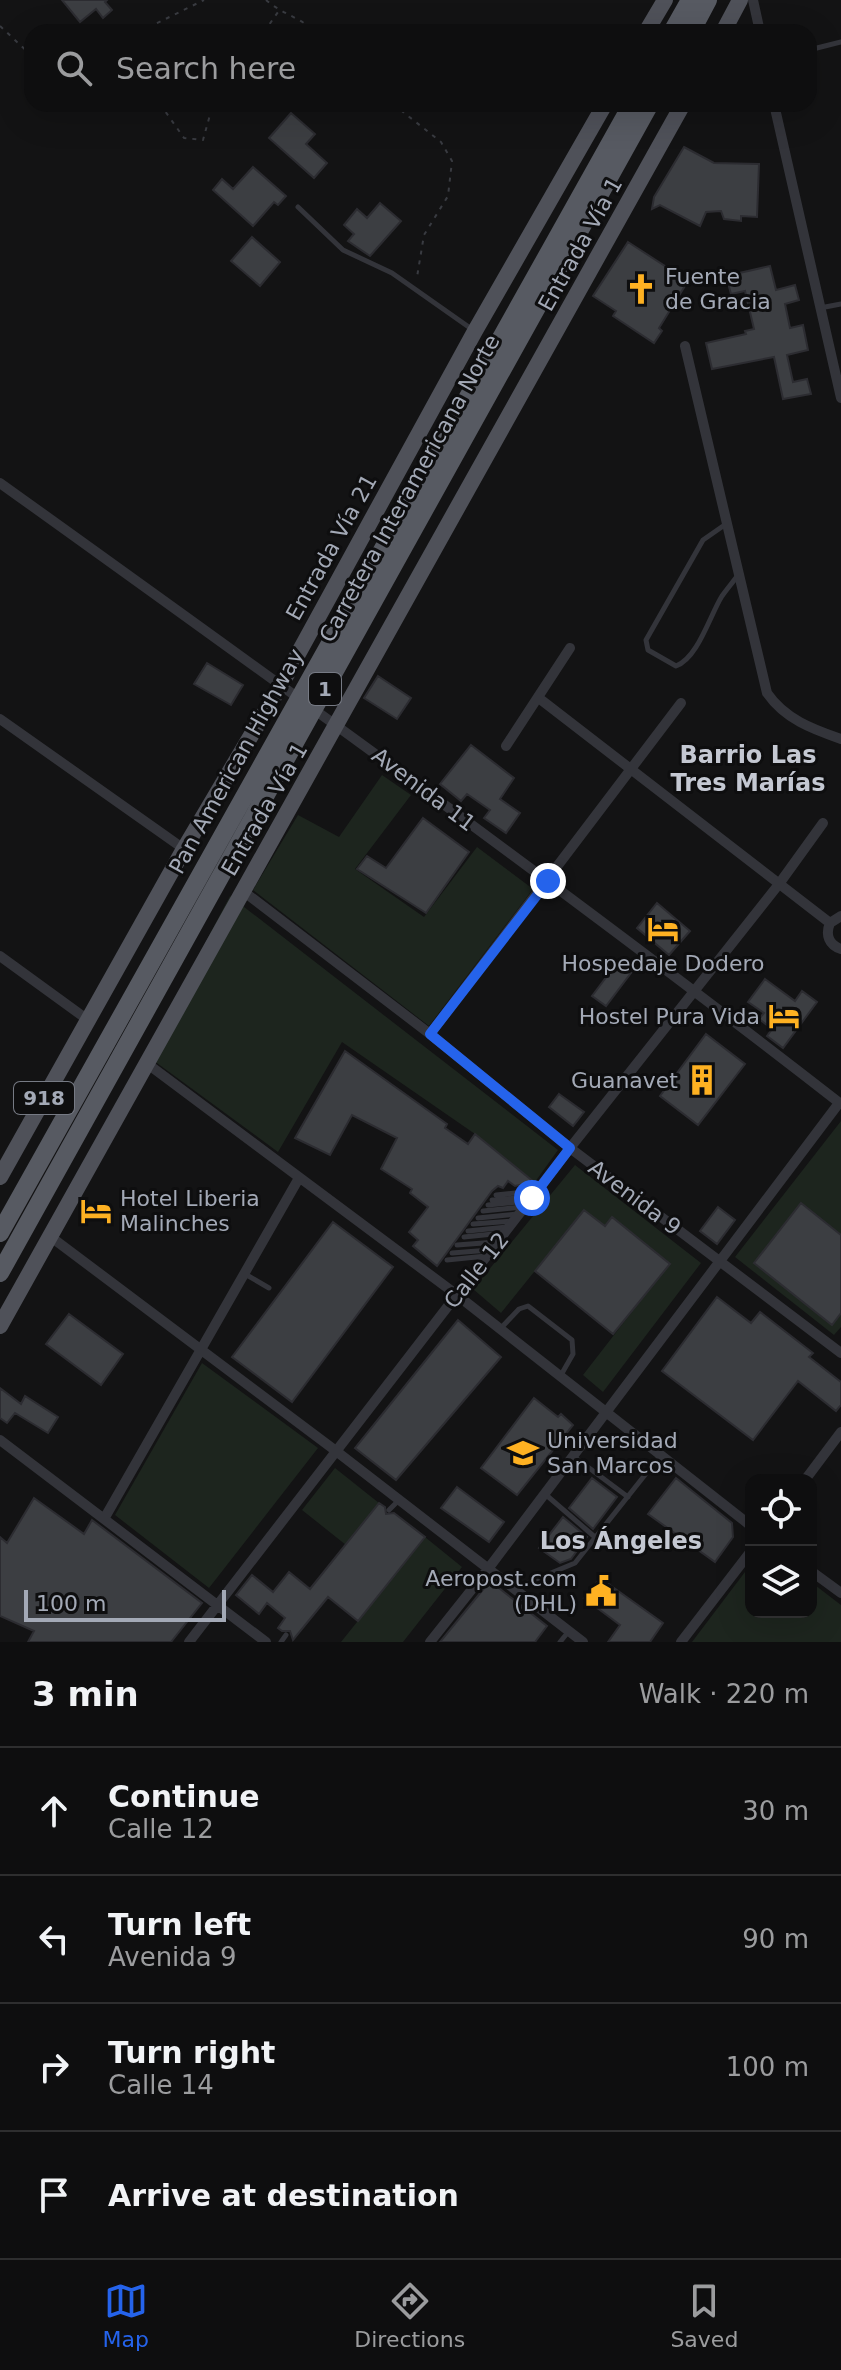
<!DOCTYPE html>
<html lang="en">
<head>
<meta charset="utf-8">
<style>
  body { margin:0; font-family:"DejaVu Sans",sans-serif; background:#1c1c1d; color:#f1f3f6 }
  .controls { position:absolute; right:24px; bottom:24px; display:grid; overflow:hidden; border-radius:16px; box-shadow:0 8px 32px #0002 }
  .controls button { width:72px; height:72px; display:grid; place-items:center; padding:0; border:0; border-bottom:2px solid #2e2e2f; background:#0e0e0f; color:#f1f3f6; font:40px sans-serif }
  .scale { position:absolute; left:24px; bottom:20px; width:202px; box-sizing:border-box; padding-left:8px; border:4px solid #a3a9b6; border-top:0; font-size:22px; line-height:28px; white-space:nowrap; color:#a3a9b6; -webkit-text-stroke:6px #0e0e0f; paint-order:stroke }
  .stop { position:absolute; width:24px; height:24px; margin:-18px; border:6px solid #2563eb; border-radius:50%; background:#fff }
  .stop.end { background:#2563eb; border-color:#fff; box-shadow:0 2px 8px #0008 }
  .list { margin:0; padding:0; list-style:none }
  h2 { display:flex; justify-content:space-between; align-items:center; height:104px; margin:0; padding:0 32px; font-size:34px }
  h2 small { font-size:26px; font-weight:400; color:#9b9c9e }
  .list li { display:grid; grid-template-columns:52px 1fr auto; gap:24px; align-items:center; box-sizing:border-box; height:128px; padding:0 32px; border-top:2px solid #2e2e2f }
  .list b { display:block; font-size:30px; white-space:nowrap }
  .list p { margin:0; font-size:26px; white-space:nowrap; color:#9b9c9e }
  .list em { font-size:26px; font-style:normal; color:#9b9c9e }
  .icon { flex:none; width:44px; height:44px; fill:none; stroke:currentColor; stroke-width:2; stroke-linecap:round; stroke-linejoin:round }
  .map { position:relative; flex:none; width:841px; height:1642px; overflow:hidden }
  .search { position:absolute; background:#0e0e0f; box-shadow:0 8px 32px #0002; left:24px; right:24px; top:24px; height:88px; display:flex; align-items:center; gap:20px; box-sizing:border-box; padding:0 28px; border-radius:24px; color:#9b9c9e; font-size:30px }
  .sheet { height:616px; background:#0e0e0f }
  nav { display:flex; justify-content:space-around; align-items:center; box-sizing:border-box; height:112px; border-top:2px solid #2e2e2f; background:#0e0e0f; font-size:22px; color:#9b9c9e }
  nav a { display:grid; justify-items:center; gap:4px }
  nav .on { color:#2563eb }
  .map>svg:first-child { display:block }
  .green { fill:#1d251e }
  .building { fill:#3c3e42; stroke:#2c2c31; stroke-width:2 }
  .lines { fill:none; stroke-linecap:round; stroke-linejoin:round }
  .path { stroke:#393b41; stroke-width:2; stroke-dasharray:4 6; stroke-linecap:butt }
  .service { stroke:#33343a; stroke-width:5 }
  .minor { stroke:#33343a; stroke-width:10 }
  .primary { stroke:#4f5159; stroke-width:16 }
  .trunk { stroke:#575a62; stroke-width:18 }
  .trunk-bridge { stroke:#575a62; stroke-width:18 }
  .route { stroke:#2563eb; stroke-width:10 }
  .labels { text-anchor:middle; stroke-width:6; stroke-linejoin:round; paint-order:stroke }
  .shield { fill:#0e0e0f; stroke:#767a84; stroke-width:2 }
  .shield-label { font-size:20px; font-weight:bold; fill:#a3a9b6 }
  .street-label { font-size:22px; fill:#a3a9b6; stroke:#0e0e0f }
  .poi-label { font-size:22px; fill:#a3a9b6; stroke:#0e0e0f; text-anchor:start }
  .neighbourhood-label { font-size:24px; font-weight:bold; fill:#c4c8d2; stroke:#0e0e0f }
</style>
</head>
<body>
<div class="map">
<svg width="841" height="1642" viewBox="0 0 841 1642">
  <rect width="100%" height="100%" fill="#131314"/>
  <!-- green -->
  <path class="green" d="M382 775 411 795 355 869 424 917 477 847 533 889 429 1026 253 890 298 815 339 837Z
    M230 896 558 1150 535 1182 475 1134 342 1042 278 1152 146 1055Z
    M841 1121V1235L801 1203 754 1263 831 1324 841 1313V1327L834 1335 735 1257Z
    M575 1165 701 1263 603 1392 583 1375 669 1264 605 1226 584 1210 501 1313 473 1289Z
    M202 1363 318 1448 209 1588 115 1515Z
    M335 1468 379 1503 346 1545 302 1510Z
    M425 1537 462 1567 403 1642H341Z
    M751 1564V1612H811V1582L841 1605V1642H692Z"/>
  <!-- building -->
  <path class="building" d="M62 0H107L105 2 112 10 103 18 96 9 80 22Z
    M291 113 315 134 306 144 327 163 314 178 269 138Z
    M684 147 714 163 759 164 757 217 741 216V221L724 219 721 211 706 212 700 226 660 205 652 209 654 197Z
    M253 167 286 196 278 205 274 202 253 226 213 190 222 179 233 189Z
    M380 203 401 221 370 256 348 241 354 234 344 225 357 209 367 218Z
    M252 237 280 262 260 286 231 261Z
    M628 242 688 281 659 328 662 331 654 343 613 316 616 311 593 296Z
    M770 266 776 290 795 285 799 300 785 304 790 328 803 325 808 350 787 355 793 382 807 379 811 394 783 399 774 357 712 369 706 343 746 334 745 331 754 329 745 291 731 294 726 276Z
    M207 663 243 685 231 705 194 684Z
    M378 676 411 698 397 719 364 698Z
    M471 745 514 778 500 799 520 813 506 833 484 818 490 810 467 794 461 801 440 784Z
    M423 818 469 852 426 913 357 869 367 856 386 868Z
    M657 903 690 931 669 955 637 928Z
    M620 959 634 969 606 1006 592 996Z
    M765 979 795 1001 802 991 817 1002 783 1048 767 1036 772 1029 759 1019 764 1013 748 1002Z
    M706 1034 745 1064 698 1125 660 1096Z
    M345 1051 447 1124 445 1128 468 1144 475 1134 534 1182 515 1186 508 1181 503 1188 498 1186 492 1191 437 1266 413 1246 418 1240 409 1232 428 1207 410 1193 412 1189 381 1169 397 1138 352 1115 330 1155 295 1138Z
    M559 1094 584 1112 573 1126 549 1107Z
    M801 1203 841 1235V1313L832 1325 754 1263Z
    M718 1207 735 1220 717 1244 700 1231Z
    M584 1210 605 1226 612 1217 670 1264 613 1334 535 1271Z
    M333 1222 393 1267 292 1402 232 1357Z
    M717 1297 751 1323 760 1312 813 1353 809 1357 841 1382V1405L836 1411 798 1381 753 1440 662 1371Z
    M69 1314 123 1354 101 1385 46 1344Z
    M458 1320 501 1357 396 1480 355 1448Z
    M0 1388 21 1404 25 1396 58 1417 48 1433 15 1413 7 1423 0 1418Z
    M534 1398 558 1417 561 1414 573 1425 517 1495 481 1468Z
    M592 1478 617 1497 593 1529 569 1508Z
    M676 1478 732 1523 733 1537 715 1562 648 1514Z
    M457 1487 504 1522 489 1542 441 1508Z
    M34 1498 84 1534 92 1520 202 1603 171 1642H28L34 1631 0 1616V1537L7 1543Z
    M379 1503 385 1507 386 1514 394 1513 425 1537 358 1621 328 1597 293 1640 290 1631H282L278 1628 285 1618 267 1603 259 1614 236 1595 252 1575 273 1592 289 1572 310 1589Z
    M563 1517 587 1537 571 1559 560 1563 539 1548Z
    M600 1578 663 1623 650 1642H608L620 1625 584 1598Z
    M490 1581 547 1626 535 1642H440Z"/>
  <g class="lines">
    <!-- path -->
    <path class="path" d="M266 0C282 14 301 18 316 32
      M0 26 32 56
      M139 32 204 0
      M264 32 278 12
      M160 104 184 138 203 140 213 104
      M393 104 441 142 452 161 448 196 424 235 417 277"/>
    <!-- service -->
    <path class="service" d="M809 50 841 42
      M298 207 343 250 392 273 473 330
      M820 308 841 304
      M726 524 703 540 646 640 648 650 676 666C698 658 710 615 722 596 727 589 733 582 738 575
      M496 1195 535 1191
      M492 1200 519 1198
      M488 1205 527 1201
      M483 1211 522 1207
      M478 1218 517 1214
      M473 1224 512 1221
      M468 1231 507 1227
      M464 1237 503 1233
      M457 1245 496 1242
      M452 1253 490 1250
      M447 1260 486 1256
      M245 1274 269 1288
      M501 1328 519 1309 528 1306 572 1340 573 1354 561 1375
      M573 1456 628 1497
      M545 1494 596 1538
      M389 1510 399 1500
      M515 1588 575 1563 660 1456
      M281 1642 286 1635
      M560 1642 569 1631"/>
    <!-- minor -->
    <path class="minor" d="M753 0 760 32
      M774 104 841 398
      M685 346 767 693C785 719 812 729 841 739
      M0 483C283 686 566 890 841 1104
      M540 699 830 923
      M0 719 184 849
      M506 746 570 648
      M243 891 430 1034 570 1148 841 1353
      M841 916 830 923C825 935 829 945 841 949
      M0 956 88 1020
      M430 1034 681 703
      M145 1062 457 1295 751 1526
      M51 1237 336 1451 583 1642
      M0 1440 266 1642
      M805 1480 841 1432
      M104 1519 299 1178
      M811 1571 841 1593
      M189 1642 570 1148 779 884 823 823
      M430 1642 488 1569 839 1103
      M681 1642 751 1551"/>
    <!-- primary -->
    <path class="primary" d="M646 32 665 0
      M723 32 740 0
      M0 1177 184 849 281 685 475 331 605 104
      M0 1326 683 104"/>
    <!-- trunk -->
    <path class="trunk" d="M672 32 690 0
      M691 32 708 0"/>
    <!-- trunk-bridge -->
    <path class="trunk-bridge" d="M0 1233 632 104
      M0 1273 650 104"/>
  </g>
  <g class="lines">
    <!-- route -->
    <path class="route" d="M532 1198 570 1148 430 1034 548 881"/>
  </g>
  <!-- icons -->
  <defs>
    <symbol id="church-bare" viewBox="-9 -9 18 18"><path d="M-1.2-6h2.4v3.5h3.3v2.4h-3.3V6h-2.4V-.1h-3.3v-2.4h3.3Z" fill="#feb122" stroke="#0e0e0f" stroke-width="2.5" paint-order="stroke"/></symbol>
    <symbol id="hotel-bare" viewBox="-9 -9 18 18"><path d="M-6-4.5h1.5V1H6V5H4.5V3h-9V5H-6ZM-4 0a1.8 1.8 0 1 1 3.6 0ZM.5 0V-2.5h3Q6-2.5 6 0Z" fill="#feb122" stroke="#0e0e0f" stroke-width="2.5" paint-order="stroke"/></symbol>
    <symbol id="building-bare" viewBox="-9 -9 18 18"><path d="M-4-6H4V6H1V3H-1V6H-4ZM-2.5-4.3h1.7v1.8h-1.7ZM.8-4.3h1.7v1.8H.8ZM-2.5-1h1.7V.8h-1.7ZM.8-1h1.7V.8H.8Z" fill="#feb122" stroke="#0e0e0f" stroke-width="2.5" paint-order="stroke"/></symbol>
    <symbol id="university-bare" viewBox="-9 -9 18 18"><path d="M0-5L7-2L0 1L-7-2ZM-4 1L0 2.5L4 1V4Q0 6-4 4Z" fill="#feb122" stroke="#0e0e0f" stroke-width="2.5" paint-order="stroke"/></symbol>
    <symbol id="civic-bare" viewBox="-9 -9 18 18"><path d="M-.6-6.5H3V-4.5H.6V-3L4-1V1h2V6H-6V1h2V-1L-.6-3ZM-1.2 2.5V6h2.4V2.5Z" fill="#feb122" stroke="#0e0e0f" stroke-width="2.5" paint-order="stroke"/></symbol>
  </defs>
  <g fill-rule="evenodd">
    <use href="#church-bare" x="619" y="267" width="44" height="44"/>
    <use href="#hotel-bare" x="641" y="907" width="44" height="44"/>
    <use href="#hotel-bare" x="762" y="994" width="44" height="44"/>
    <use href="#building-bare" x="680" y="1058" width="44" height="44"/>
    <use href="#hotel-bare" x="74" y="1189" width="44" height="44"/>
    <use href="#university-bare" x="501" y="1431" width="44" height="44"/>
    <use href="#civic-bare" x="579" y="1569" width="44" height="44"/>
  </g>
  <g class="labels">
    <!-- shield labels -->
    <g class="shield">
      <rect x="309" y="673" width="32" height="32" rx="6"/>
      <rect x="14" y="1082" width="60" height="32" rx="6"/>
    </g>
    <g class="shield-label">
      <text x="325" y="696">1</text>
      <text x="44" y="1105">918</text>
    </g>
    <!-- street labels -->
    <g class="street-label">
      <text transform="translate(580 244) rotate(-61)" y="8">Entrada Vía 1</text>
      <text transform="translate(409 488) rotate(-61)" y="8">Carretera Interamericana Norte</text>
      <text transform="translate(331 547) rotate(-61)" y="8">Entrada Vía 21</text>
      <text transform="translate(236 761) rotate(-61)" y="8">Pan American Highway</text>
      <text transform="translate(424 789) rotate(37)" y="8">Avenida 11</text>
      <text transform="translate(264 809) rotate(-60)" y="8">Entrada Vía 1</text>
      <text transform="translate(635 1197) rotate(37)" y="8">Avenida 9</text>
      <text transform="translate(476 1270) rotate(-52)" y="8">Calle 12</text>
    </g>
    <!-- poi labels -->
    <g class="poi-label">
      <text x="665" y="284">Fuente<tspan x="665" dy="25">de Gracia</tspan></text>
      <text x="663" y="971" text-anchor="middle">Hospedaje Dodero</text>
      <text x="760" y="1024" text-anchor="end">Hostel Pura Vida</text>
      <text x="678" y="1088" text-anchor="end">Guanavet</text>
      <text x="120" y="1206">Hotel Liberia<tspan x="120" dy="25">Malinches</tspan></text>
      <text x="547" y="1448">Universidad<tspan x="547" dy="25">San Marcos</tspan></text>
      <text x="577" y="1586" text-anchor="end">Aeropost.com<tspan x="577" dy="25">(DHL)</tspan></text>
    </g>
    <!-- neighbourhood labels -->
    <g class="neighbourhood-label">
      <text x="748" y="763">Barrio Las<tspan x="748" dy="28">Tres Marías</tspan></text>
      <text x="621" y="1549">Los Ángeles</text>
    </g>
  </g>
</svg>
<div class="controls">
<button><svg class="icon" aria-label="locate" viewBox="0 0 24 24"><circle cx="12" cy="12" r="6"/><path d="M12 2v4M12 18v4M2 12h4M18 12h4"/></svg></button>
<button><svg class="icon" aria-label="layers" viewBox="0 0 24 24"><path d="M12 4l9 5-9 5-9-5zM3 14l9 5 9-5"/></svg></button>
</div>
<div class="scale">100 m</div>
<div class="stop" style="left:532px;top:1198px"></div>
<div class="stop end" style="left:548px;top:881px"></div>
<div class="search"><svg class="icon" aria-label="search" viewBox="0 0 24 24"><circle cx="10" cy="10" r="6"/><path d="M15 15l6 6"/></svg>Search here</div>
</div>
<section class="sheet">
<h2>3 min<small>Walk · 220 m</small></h2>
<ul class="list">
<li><svg class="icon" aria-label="ahead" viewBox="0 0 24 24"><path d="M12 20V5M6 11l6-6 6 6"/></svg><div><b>Continue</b><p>Calle 12</p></div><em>30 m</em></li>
<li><svg class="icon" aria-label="left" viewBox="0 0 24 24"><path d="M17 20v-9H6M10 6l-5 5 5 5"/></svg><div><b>Turn left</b><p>Avenida 9</p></div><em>90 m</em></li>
<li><svg class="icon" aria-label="right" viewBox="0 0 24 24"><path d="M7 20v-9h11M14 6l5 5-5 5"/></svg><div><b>Turn right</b><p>Calle 14</p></div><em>100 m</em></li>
<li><svg class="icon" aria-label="arrive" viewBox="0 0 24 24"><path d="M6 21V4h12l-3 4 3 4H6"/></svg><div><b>Arrive at destination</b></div></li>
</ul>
</section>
<nav>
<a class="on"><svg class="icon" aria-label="map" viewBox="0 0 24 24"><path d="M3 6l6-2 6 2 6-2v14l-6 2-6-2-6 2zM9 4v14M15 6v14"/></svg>Map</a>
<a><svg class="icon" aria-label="directions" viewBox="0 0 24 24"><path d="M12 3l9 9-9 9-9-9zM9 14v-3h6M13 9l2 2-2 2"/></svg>Directions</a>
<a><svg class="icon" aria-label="saved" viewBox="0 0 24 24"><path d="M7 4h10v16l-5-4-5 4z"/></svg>Saved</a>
</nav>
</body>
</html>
